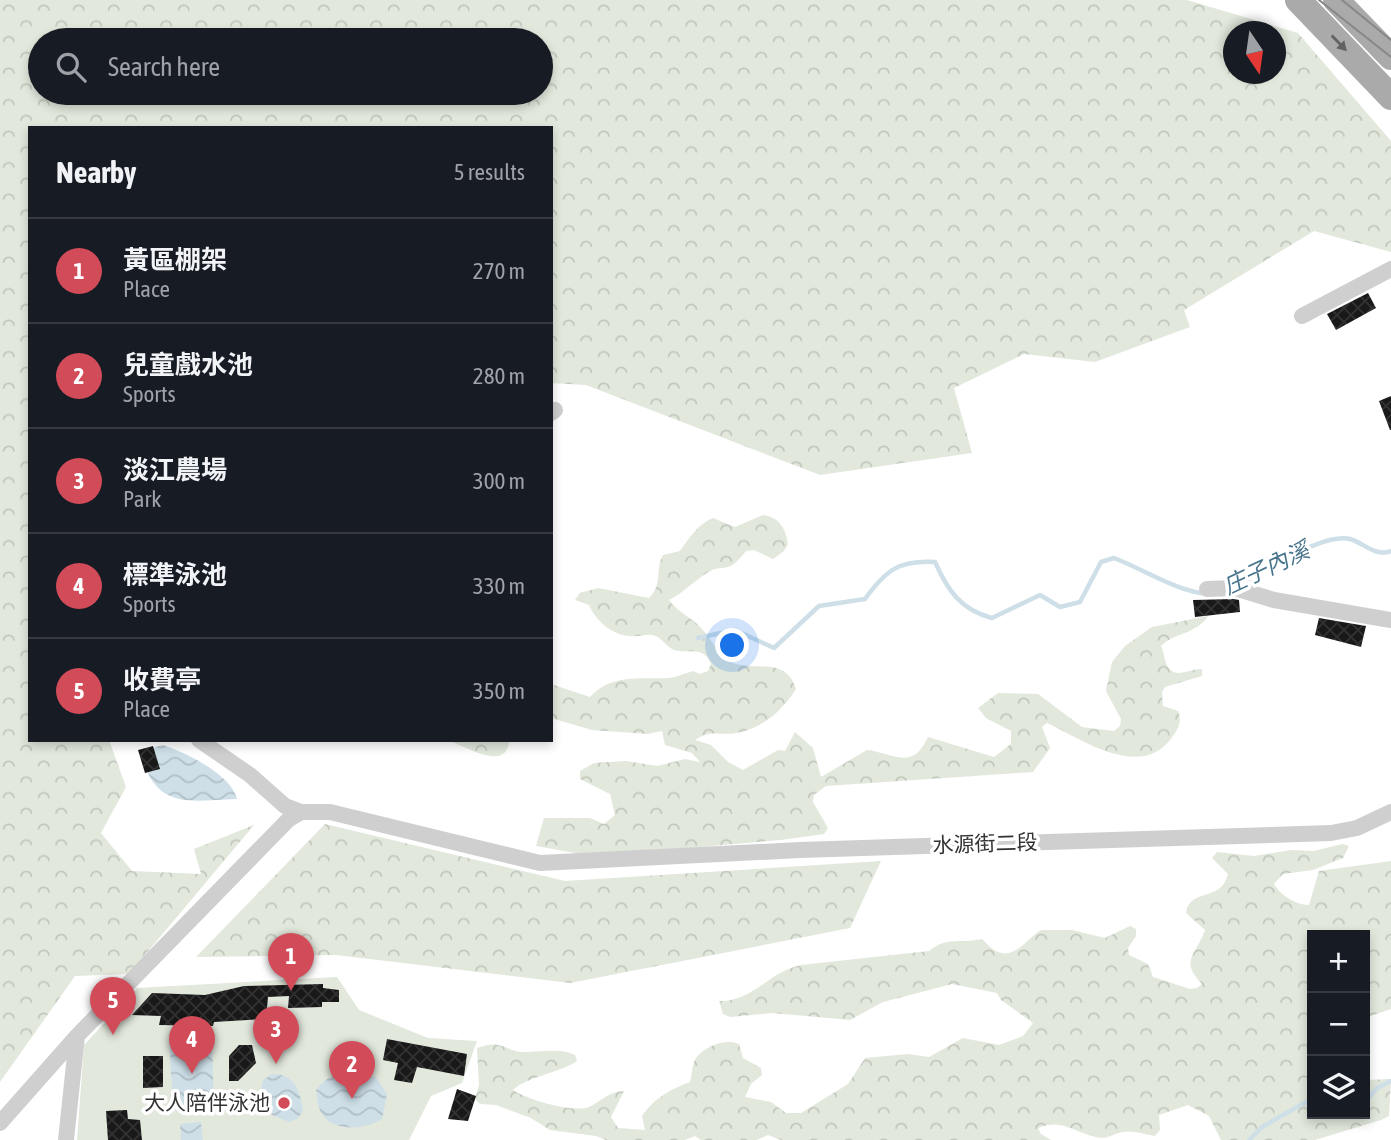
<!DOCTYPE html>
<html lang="en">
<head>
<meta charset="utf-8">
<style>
  body { margin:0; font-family:"Asap Condensed","Noto Sans TC",sans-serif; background:#242831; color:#f1f3f6 }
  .controls { position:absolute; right:21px; bottom:21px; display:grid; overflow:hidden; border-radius:0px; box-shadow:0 4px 10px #0003 }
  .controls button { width:63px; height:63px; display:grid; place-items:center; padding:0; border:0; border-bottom:2px solid #363941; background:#171b24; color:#f1f3f6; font:35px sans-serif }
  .compass { position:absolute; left:1223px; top:21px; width:63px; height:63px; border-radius:50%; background:#171b24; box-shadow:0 4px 10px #0003; rotate:167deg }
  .you { position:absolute; left:733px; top:646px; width:24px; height:24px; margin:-18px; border:5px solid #fff; border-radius:50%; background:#1a73e8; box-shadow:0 0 0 10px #1a73e833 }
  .badge { display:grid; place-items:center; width:46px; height:46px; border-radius:50%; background:#d24b59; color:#fff; font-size:23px; font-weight:700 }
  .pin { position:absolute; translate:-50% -58px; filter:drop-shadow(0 2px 4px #0008) }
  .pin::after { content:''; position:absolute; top:37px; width:24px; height:21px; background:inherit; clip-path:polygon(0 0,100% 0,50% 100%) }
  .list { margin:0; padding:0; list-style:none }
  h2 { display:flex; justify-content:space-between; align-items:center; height:91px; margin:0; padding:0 28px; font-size:30px }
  h2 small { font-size:23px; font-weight:400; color:#9ea1a6 }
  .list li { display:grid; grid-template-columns:46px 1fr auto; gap:21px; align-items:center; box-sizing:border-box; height:105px; padding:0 28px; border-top:2px solid #363941 }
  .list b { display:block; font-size:26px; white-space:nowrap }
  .list p { margin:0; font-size:23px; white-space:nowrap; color:#9ea1a6 }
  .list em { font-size:23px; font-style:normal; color:#9ea1a6 }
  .icon { flex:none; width:38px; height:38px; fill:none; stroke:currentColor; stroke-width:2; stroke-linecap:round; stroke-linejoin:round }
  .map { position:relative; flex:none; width:1391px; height:1140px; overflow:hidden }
  .search { position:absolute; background:#171b24; box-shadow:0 4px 10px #0003; left:28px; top:28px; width:525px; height:77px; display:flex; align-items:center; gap:18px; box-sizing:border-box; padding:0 24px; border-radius:38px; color:#9ea1a6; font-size:26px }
  .panel { position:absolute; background:#171b24; box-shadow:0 4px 10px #0003; left:28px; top:126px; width:525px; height:616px; border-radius:0px }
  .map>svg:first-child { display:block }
  .green { fill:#e2e8dc }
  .forest { fill:url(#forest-crowns); fill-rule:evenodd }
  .water { fill:url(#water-waves) }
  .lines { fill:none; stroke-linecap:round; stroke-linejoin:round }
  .stream { stroke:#cedfe8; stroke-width:4.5 }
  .building { fill:url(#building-cross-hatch) }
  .minor { stroke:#cfcfcf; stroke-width:16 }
  .primary { stroke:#aaa; stroke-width:26 }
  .tram { stroke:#878787; stroke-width:2 }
  .oneway { fill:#626262 }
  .poi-dot { fill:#d24b59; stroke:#fff; stroke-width:2.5 }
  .labels { text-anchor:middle; stroke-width:7; stroke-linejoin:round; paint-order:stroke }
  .street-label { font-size:21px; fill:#323232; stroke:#fff }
  .poi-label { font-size:21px; fill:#323232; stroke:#fff; text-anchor:end }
  .water-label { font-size:23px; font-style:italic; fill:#48748c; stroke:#fff }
</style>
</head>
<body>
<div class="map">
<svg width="1391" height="1140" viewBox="0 0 1391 1140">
  <defs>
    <pattern id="forest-crowns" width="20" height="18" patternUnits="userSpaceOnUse" patternTransform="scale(1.75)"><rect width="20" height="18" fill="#e2e8dc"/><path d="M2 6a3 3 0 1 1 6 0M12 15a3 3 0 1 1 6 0" fill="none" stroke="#c2c7bd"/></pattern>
    <pattern id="water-waves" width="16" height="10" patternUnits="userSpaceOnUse" patternTransform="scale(1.75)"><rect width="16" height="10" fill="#cedfe8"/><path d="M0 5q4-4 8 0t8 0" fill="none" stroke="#b1c0c7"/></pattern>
    <pattern id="building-cross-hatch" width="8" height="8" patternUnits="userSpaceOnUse" patternTransform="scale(1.75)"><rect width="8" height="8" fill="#191919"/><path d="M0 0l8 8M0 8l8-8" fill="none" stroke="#323232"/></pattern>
  </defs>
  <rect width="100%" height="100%" fill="#fff"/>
  <!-- green -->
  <path class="green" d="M337 977 359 1010 428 1038 477 1041 462 1083 431 1096 409 1140H77L84 1045 137 988Z"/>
  <!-- forest -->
  <path class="forest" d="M0 0H1187L1298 33 1391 141V252L1314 231 1184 310 1190 327 1095 362 1024 354 954 388 972 453 820 475 586 385 551 383V128H30V740H109L126 787 101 833 132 871 201 874 194 849 254 825 129 974 75 976 0 1082ZM1234 32H1276V74H1234ZM40 40H541V93H40Z
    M763 515C779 517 786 529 788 544L784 551 773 559 754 550 746 551C725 578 724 561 705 574 692 583 683 593 669 600 678 613 692 617 702 629 713 640 719 659 736 664 759 670 786 658 796 689 783 710 762 729 736 733 720 736 711 729 695 740L711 745 728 762 743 770 778 750 785 751 795 732 813 748 821 777 867 750C894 753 912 772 928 737L994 757 1011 744V731L986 718 978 708 998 693 1038 694 1082 727 1114 731 1120 726 1121 719 1106 691 1112 662 1125 646 1152 627 1208 616C1197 634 1173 633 1161 646 1164 652 1164 657 1166 663 1173 681 1187 669 1202 669V676L1165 687 1162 692 1163 706 1178 711C1183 722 1177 731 1170 740 1138 780 1080 738 1047 723L1042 727 1050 748 1033 772 826 786 814 795 813 802 828 828 824 834 781 840 592 856 536 846 544 818H590L604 824 615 815 610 794 580 779V771L594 763 626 761 657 766 685 759 700 762 692 753 665 745 662 731 648 734 592 730 551 718V684L590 697C610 674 640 679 667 678 676 678 685 673 693 671L700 674 708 671 711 664C704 645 689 654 674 650 666 647 661 636 652 635 645 634 638 637 630 636 612 635 596 621 589 605L575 600 580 593 598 588 649 598C663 585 655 569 663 555L680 551C690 537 697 525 713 518L735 527Z
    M448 740H509C508 774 463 745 448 740Z
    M325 824 565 881 881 861 850 928 570 983 336 955 196 957Z
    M1342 844 1349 846 1343 858 1313 870 1283 874 1274 884C1280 895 1296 905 1309 905L1319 871 1391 861V1009L1365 1018V935H1312V1114H1365V1080L1391 1079 1389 1116 1381 1120 1315 1140H1221L1209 1116 1188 1105 1159 1115 1160 1130 1155 1136C1145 1134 1132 1130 1122 1132 1113 1134 1106 1140 1096 1137 1073 1132 1062 1118 1038 1128L1041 1134 1051 1140H781L768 1135 757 1140H701L695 1136 685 1140H606L596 1136 550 1130 531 1118 496 1105 480 1104 475 1099 479 1085 477 1048C503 1038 505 1052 525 1052 542 1052 560 1048 575 1055L577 1061C559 1073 526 1077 513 1090 528 1100 573 1113 589 1107 602 1101 609 1091 624 1091L611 1117 618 1128 645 1130 642 1116C654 1098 671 1089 690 1082 692 1075 692 1064 696 1058 705 1046 725 1038 739 1044L743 1058 761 1068 762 1075 751 1084 745 1097 771 1102 786 1113H801L848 1084 865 1058 908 1054 929 1057 963 1038 999 1045 1023 1036 1033 1023 1001 1000 997 993 952 984 883 1002 850 1020 773 1013 730 1017 723 1014 719 1001C753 1002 768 972 801 965L929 951C947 936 961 944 982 939 987 943 989 947 994 950 1014 962 1026 939 1041 930H1072L1105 938 1130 926 1136 929V936L1128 948 1129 955 1148 964 1153 977 1190 989 1197 988 1202 984C1179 960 1196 956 1205 930L1186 913C1190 887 1221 903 1228 874L1212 858 1217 852 1254 856 1291 850 1314 851Z"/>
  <!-- water -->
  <path class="water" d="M163 745C185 752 232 775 237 799 192 800 160 811 142 760L155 747Z
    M169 1038 212 1042 214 1107 173 1105Z
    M350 1071 376 1077 387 1094 382 1119C368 1128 337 1133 324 1117 318 1110 317 1099 316 1090 327 1077 334 1074 350 1071Z
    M272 1074C294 1073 301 1092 303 1111L297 1119 289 1122 272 1115 261 1091 263 1080Z
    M201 1122 203 1140H181L180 1124Z"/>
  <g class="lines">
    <!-- stream -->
    <path class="stream" d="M1238 585C1262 572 1324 532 1350 539 1364 543 1375 557 1391 551
      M698 638 735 630 774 648 819 606 865 599C886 570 899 560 935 562 948 591 961 610 992 618L1040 595 1060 607 1080 602 1101 562 1114 558C1145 570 1174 590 1206 594
      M1365 1102 1377 1088 1391 1081
      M1249 1140 1262 1127 1306 1102H1312"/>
  </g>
  <!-- building -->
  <path class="building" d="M1368 293 1376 308 1336 330 1327 314Z
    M1391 396V430H1390L1379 401Z
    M1234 599 1239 600 1240 612 1195 617 1193 600Z
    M1319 618 1366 626 1361 647 1315 635Z
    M153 746 160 769 145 773 138 750Z
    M323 984V988L339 990V1002H322V1007L288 1008 289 996 268 997 266 1019 214 1022 213 1026 159 1025 161 1016 132 1015 152 993 205 995 244 986Z
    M387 1039 467 1054 464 1076 417 1067 412 1083 394 1080 398 1063 383 1060Z
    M239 1045H252L256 1063 238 1081H229V1056Z
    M143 1056H163V1087L143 1088Z
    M457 1089 476 1096 468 1121 448 1119Z
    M127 1110 128 1119 140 1120 142 1140H108L106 1111Z"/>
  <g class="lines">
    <!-- minor -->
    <path class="minor" d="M1302 316 1391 269
      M551 413 555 410
      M1207 589 1235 588 1274 600 1391 620
      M199 740 250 775 285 806 301 812
      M0 1123 77 1036
      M66 1140 77 1036 289 819 301 812H330L540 863 800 850 1331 833 1357 828 1391 812"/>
    <!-- primary -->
    <path class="primary" d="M1298 0 1391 97
      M1336 0 1391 57"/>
    <!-- tram -->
    <path class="tram" d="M1319 0 1391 57
      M1342 0 1391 40"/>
  </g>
  <!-- one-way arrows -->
  <defs><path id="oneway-solid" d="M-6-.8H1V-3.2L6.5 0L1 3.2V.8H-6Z" transform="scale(1.75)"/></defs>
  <use class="oneway" href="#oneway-solid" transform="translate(1339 43) rotate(46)"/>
  <!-- markers -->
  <circle class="poi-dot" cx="284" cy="1103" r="7"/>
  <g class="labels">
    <!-- street labels -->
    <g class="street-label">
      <text transform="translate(985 844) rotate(-2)" y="7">水源街二段</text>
    </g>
    <!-- poi labels -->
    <g class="poi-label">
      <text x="270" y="1110">大人陪伴泳池</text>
    </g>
    <!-- water labels -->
    <g class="water-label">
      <text transform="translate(1266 568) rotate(-25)" y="8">庄子內溪</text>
    </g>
  </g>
</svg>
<div class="controls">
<button>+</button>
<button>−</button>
<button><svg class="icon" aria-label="layers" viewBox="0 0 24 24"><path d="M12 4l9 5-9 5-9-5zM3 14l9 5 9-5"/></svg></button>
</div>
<svg class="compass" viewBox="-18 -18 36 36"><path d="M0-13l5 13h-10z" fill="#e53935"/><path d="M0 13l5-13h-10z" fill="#9ea1a6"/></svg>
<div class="you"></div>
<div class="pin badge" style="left:291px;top:991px">1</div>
<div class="pin badge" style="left:352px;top:1099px">2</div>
<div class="pin badge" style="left:276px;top:1064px">3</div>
<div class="pin badge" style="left:192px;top:1074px">4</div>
<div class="pin badge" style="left:113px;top:1035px">5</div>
<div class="search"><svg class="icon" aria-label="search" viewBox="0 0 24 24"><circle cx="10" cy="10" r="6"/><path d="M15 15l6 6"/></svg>Search here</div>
<section class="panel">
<h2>Nearby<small>5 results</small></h2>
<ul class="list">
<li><span class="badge">1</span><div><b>黃區棚架</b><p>Place</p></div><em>270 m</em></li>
<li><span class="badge">2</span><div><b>兒童戲水池</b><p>Sports</p></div><em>280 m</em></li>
<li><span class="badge">3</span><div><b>淡江農場</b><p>Park</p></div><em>300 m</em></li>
<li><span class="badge">4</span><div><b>標準泳池</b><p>Sports</p></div><em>330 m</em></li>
<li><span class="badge">5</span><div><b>收費亭</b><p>Place</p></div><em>350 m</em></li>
</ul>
</section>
</div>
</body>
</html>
